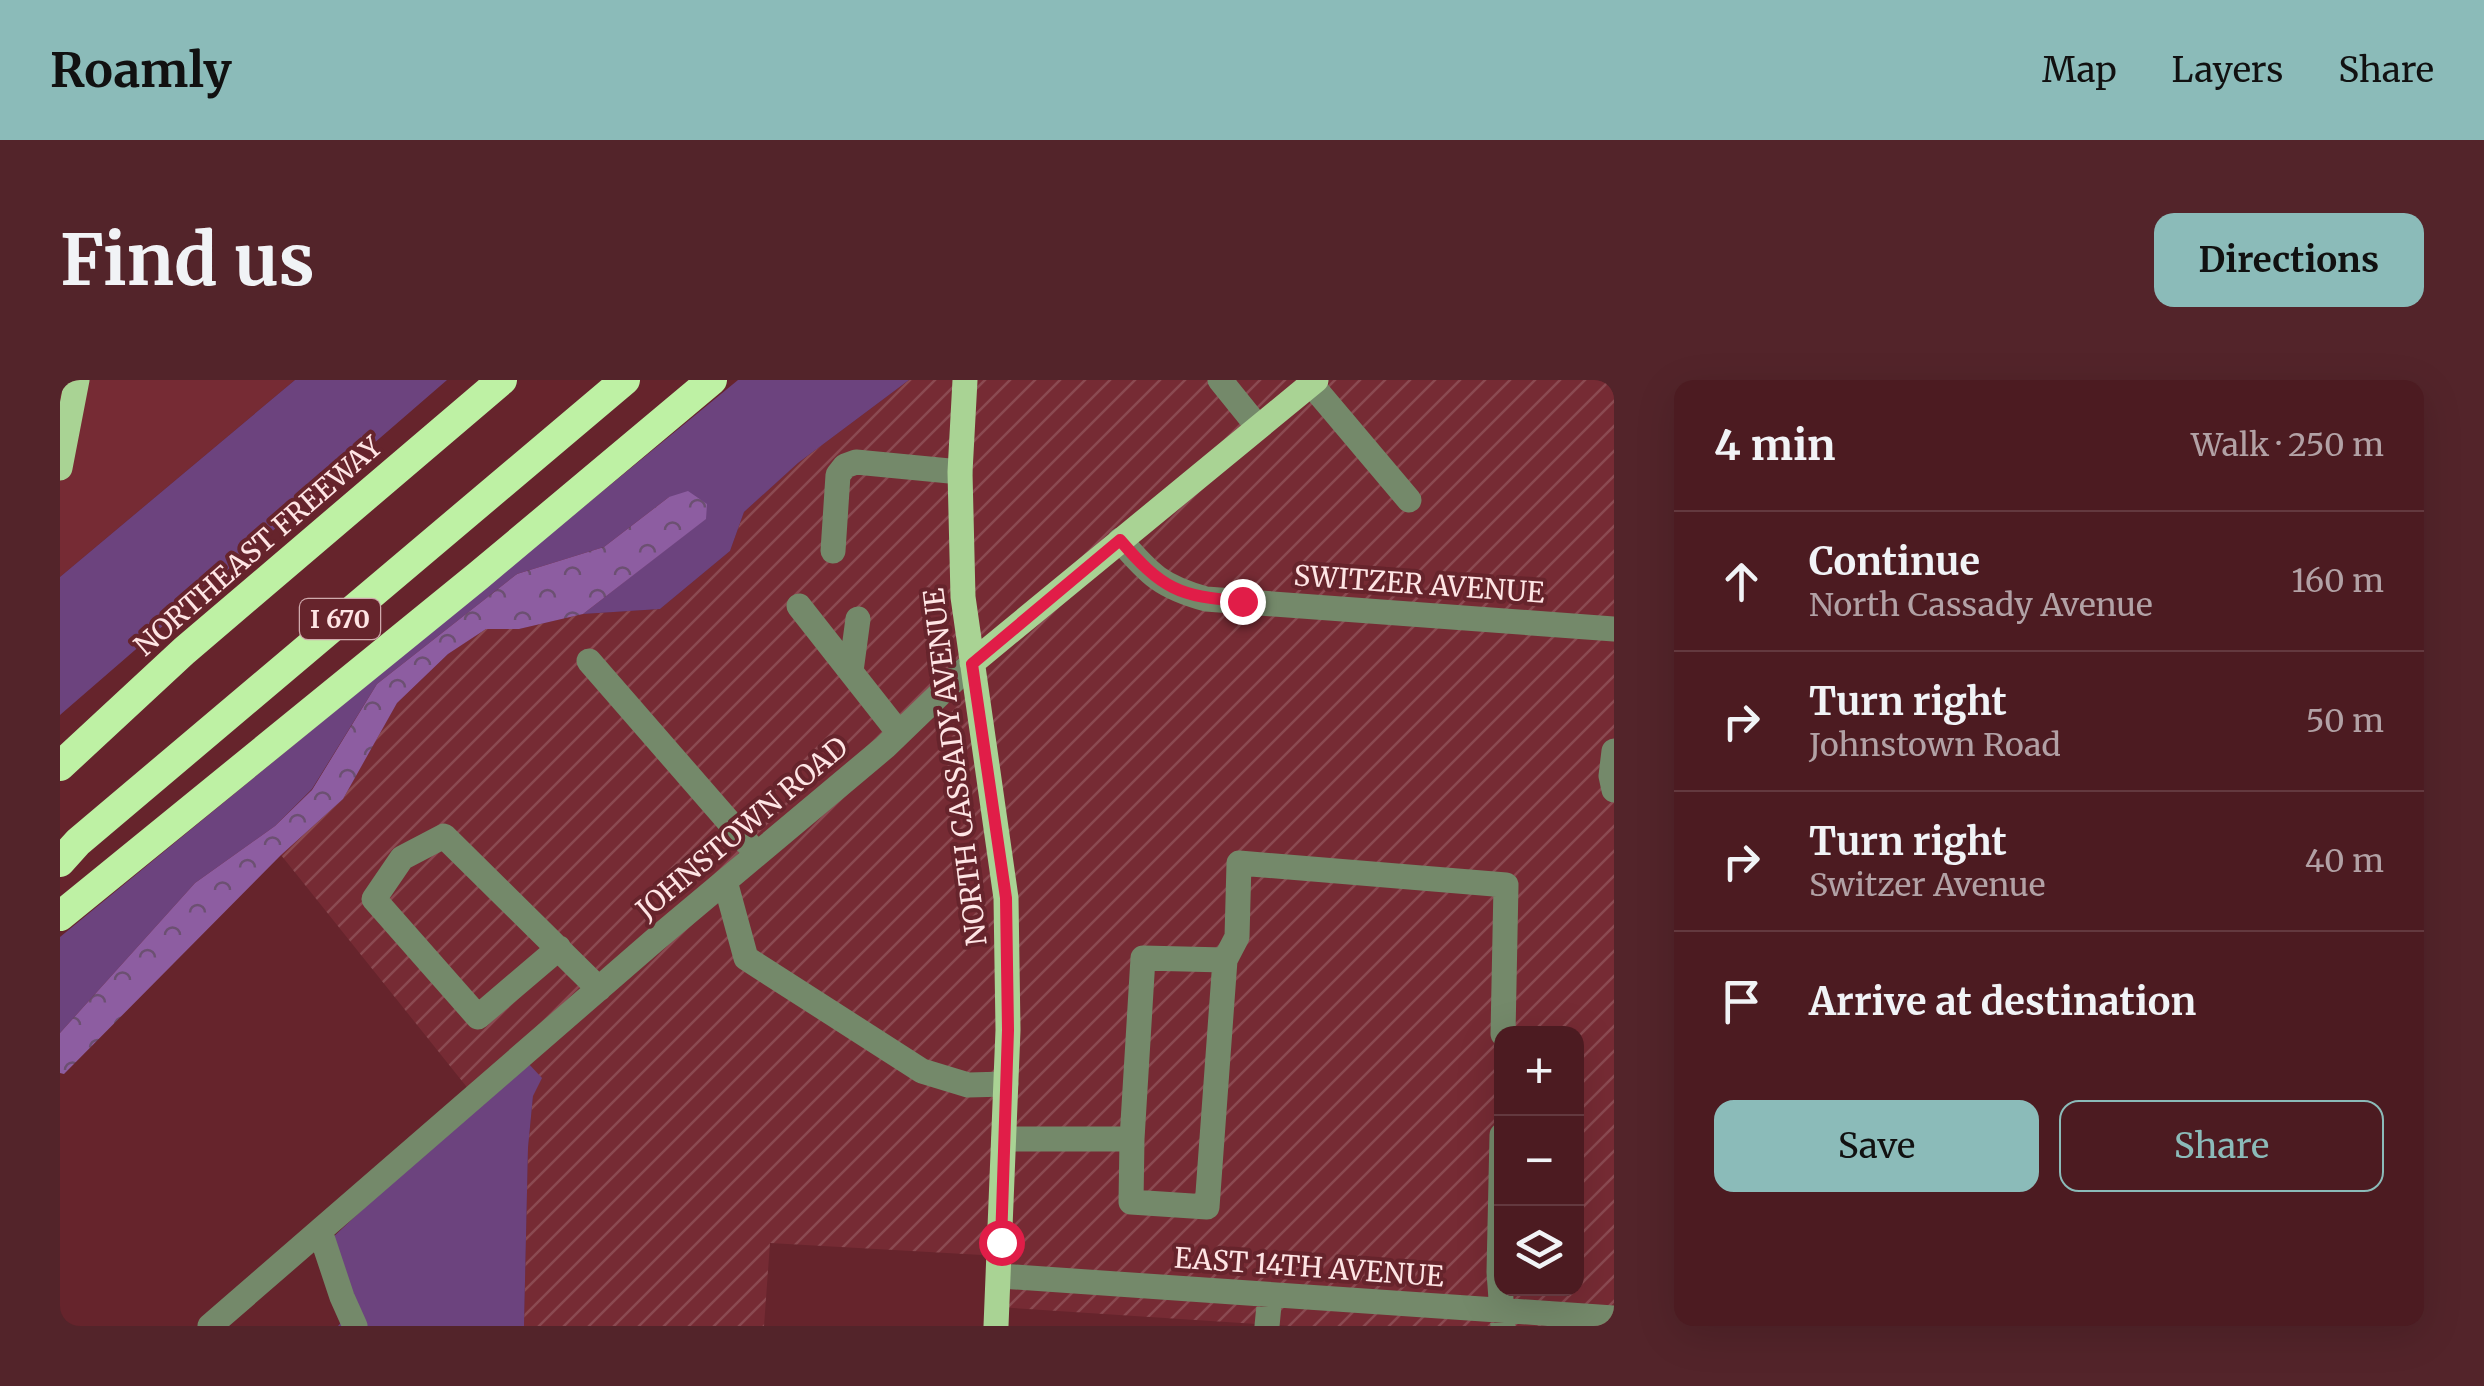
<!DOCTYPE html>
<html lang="en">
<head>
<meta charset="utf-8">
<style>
  body { margin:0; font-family:Merriweather,serif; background:#53242a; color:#f1f3f6 }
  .controls { position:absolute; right:30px; bottom:30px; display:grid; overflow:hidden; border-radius:20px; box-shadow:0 10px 40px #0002 }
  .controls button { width:90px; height:90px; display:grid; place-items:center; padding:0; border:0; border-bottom:2px solid #63393f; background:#4c1b21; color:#f1f3f6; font:50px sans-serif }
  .stop { position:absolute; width:30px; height:30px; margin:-22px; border:8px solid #e11d48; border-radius:50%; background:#fff }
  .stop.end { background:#e11d48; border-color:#fff; box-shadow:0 2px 10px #0008 }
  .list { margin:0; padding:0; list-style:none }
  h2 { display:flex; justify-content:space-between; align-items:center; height:130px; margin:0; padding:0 40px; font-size:42px }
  h2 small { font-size:32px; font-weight:400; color:#b2a1a5 }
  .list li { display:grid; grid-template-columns:65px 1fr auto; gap:30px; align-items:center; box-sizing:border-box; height:140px; padding:0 40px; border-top:2px solid #63393f }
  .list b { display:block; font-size:38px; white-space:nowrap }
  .list p { margin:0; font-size:32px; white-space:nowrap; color:#b2a1a5 }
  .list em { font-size:32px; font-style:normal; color:#b2a1a5 }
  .actions { display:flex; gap:20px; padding:30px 40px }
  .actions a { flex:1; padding:22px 0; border:2px solid #8bbbb9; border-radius:20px; text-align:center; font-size:35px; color:#8bbbb9 }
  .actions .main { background:#8bbbb9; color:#111 }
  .icon { flex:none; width:55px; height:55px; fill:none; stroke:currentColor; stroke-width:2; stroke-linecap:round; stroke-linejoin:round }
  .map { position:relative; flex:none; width:1554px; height:946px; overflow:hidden; border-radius:20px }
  header { display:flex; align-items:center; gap:60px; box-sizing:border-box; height:140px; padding:0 50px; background:#8bbbb9; color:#111 }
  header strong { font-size:48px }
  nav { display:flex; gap:55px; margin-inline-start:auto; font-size:35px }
  .intro { display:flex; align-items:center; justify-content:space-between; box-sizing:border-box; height:240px; padding:0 60px }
  h1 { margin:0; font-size:70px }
  .button { padding:25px 45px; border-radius:20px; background:#8bbbb9; color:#111; font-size:35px; font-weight:700 }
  main { display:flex; gap:60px; padding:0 60px }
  aside { flex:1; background:#4c1b21; border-radius:20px; box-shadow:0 10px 40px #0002 }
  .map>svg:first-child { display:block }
  .built { fill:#762b34 }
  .industrial { fill:url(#industrial-furrows); fill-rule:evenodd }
  .grass { fill:#6c437e }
  .forest { fill:url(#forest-crowns) }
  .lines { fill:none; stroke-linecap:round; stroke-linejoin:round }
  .minor { stroke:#74896a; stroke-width:25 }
  .major { stroke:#a9d394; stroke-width:25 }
  .highway { stroke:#bef1a4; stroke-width:30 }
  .route { stroke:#e11d48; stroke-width:12 }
  .labels { text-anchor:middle; stroke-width:8; stroke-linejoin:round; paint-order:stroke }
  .shield { fill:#66242c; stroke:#d0aaad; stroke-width:2.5 }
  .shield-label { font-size:25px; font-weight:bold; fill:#fee4e4 }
  .street-label { font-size:28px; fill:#fee4e4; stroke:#66242c }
</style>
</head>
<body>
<header>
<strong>Roamly</strong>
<nav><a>Map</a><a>Layers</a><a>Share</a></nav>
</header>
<div class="intro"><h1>Find us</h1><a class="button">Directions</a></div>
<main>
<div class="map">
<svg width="1554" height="946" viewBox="0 0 1554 946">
  <defs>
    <pattern id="industrial-furrows" width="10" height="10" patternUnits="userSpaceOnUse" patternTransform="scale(2.5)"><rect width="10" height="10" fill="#762b34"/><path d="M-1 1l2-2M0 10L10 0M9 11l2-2" fill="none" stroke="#8b4a51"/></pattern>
    <pattern id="forest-crowns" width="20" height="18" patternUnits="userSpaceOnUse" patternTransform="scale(2.5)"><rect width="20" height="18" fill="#8d5da1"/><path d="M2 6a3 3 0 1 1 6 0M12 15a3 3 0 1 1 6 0" fill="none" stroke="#6c5072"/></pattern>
  </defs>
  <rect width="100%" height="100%" fill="#66242c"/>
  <!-- built -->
  <path class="built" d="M0 0H235L0 197Z"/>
  <!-- industrial -->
  <path class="industrial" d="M849 0H1554V946H1229L938 927 940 876 710 863 704 946H464L468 768 473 716 418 721 221 475 283 419 337 323 388 274 426 249H459L523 234 600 229 670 171 684 132 738 83ZM1442 654H1516V908H1442Z"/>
  <!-- grass -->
  <path class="grass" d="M235 0H387L0 335V197Z
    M678 0H849L738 83 684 132 670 171 600 229 523 234 645 139 609 117 544 167 457 194 317 304 252 409 215 446 135 503 0 653V557Z
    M467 682 482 698 473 716 468 768 464 946H278L294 928 270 860 418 721Z"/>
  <!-- forest -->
  <path class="forest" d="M628 111 647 124 646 139 523 234 459 249H426L388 274 337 323 283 419 221 475 4 694 0 693V653L135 503 215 446 252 410 317 304 457 194 544 167 609 117Z"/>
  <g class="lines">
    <!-- minor -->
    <path class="minor" d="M1160 0 1198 47
      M1251 4 1349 120
      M1060 160C1090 195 1102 207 1146 219L1554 249
      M773 171 778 95 785 86 796 82 900 92
      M739 226 839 353
      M529 281 697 474
      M791 291 798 239
      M1554 371 1551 396 1554 410
      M665 501 686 578 862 691 908 705 946 704
      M499 568 418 637 314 519 342 478 384 456 539 609
      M1165 580 1177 557 1179 483 1446 505 1443 654
      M1442 755 1439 892 1443 946
      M944 759H1072L1083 578 1165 580 1147 827 1071 822 1072 759
      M260 851 282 917 295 946
      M940 896 1554 938
      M150 946 596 559 825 367 912 283
      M1207 946 1210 915"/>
    <!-- major -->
    <path class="major" d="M905 0 900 92 903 217 946 518 948 650 936 946
      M0 88 17 0
      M912 283 1256 0"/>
    <!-- highway -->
    <path class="highway" d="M0 386 124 271 442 0
      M0 482 18 462 565 0
      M0 536 418 196 652 0"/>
  </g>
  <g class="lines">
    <!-- route -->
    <path class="route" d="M941 862 948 650 946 518 912 284 1060 160C1102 209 1119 217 1182 221"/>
  </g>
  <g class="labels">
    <!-- shield labels -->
    <rect class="shield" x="240" y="219" width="80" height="40" rx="8"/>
    <g class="shield-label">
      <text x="280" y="248">I 670</text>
    </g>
    <!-- street labels -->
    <g class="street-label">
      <text transform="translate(198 166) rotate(-41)" y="10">NORTHEAST FREEWAY</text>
      <text transform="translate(1359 204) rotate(4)" y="10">SWITZER AVENUE</text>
      <text transform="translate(895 387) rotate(-97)" y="10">NORTH CASSADY AVENUE</text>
      <text transform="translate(682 448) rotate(-40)" y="10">JOHNSTOWN ROAD</text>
      <text transform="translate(1249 887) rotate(4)" y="10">EAST 14TH AVENUE</text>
    </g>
  </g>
</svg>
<div class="controls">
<button>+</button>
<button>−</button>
<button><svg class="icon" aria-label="layers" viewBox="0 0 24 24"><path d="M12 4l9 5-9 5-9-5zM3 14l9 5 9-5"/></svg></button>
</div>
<div class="stop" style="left:941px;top:862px"></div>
<div class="stop end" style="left:1182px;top:221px"></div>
</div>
<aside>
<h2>4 min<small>Walk · 250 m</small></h2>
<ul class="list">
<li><svg class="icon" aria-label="ahead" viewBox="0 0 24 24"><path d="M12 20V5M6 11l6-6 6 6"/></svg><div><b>Continue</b><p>North Cassady Avenue</p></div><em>160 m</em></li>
<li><svg class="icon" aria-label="right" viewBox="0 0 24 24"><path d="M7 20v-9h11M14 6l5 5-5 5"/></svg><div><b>Turn right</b><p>Johnstown Road</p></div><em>50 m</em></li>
<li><svg class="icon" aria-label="right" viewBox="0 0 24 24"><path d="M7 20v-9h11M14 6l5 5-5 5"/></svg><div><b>Turn right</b><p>Switzer Avenue</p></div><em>40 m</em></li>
<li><svg class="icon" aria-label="arrive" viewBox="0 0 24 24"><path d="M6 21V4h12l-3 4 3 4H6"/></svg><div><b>Arrive at destination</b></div></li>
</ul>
<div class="actions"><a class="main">Save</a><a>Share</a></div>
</aside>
</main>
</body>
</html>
